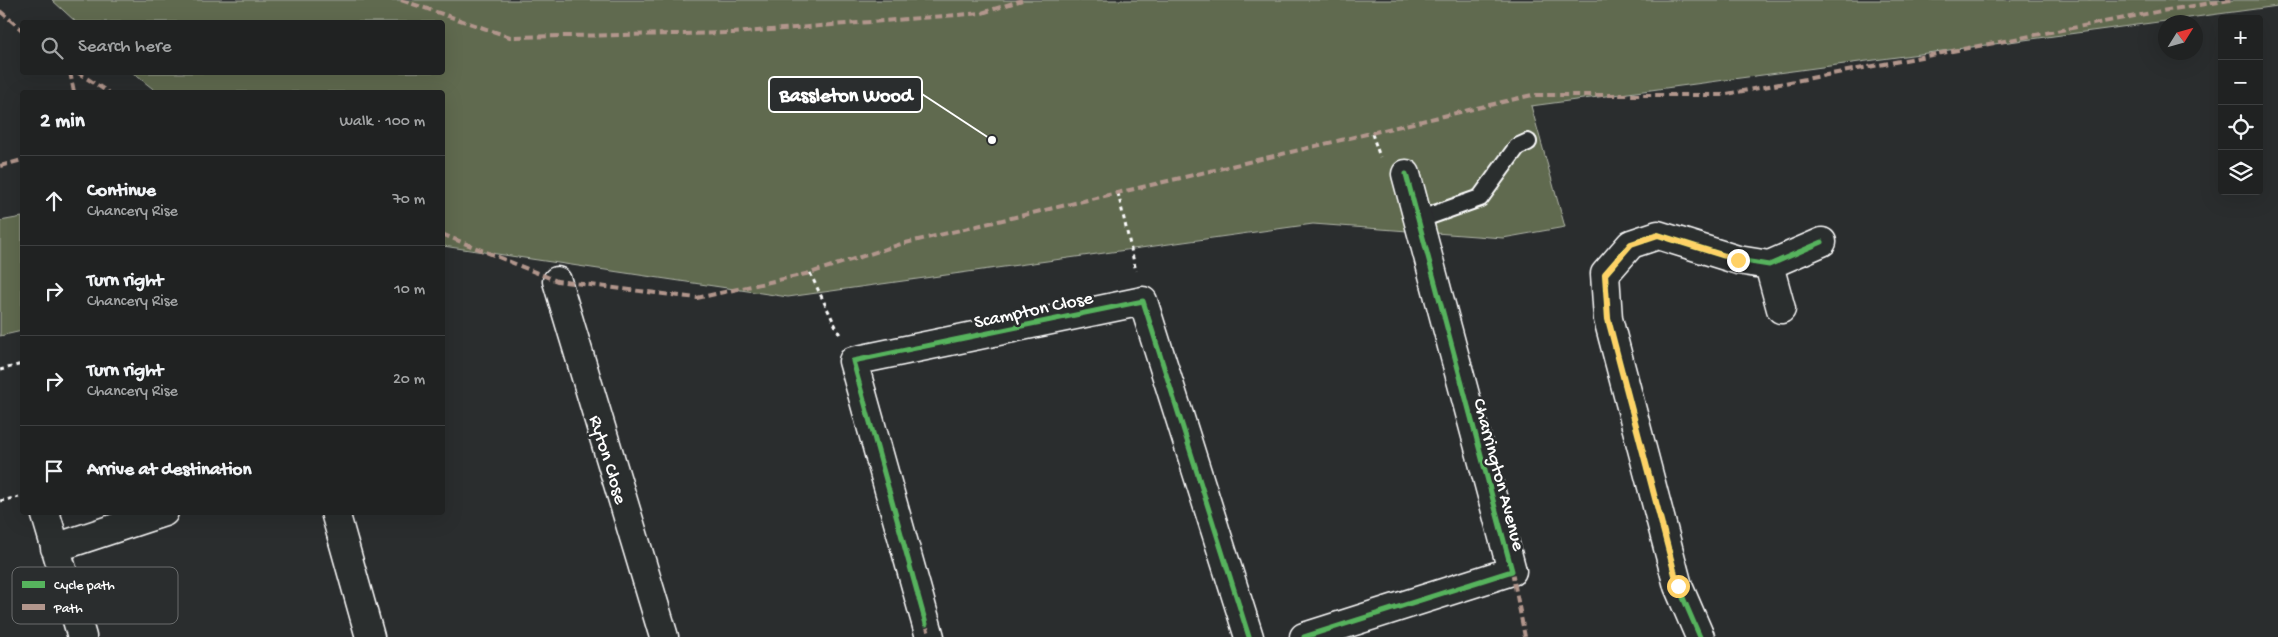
<!DOCTYPE html>
<html lang="en">
<head>
<meta charset="utf-8">
<style>
  body { margin:0; font-family:"Gochi Hand",sans-serif; background:#282a2a; color:#f1f3f6 }
  .controls { position:absolute; right:15px; top:15px; display:grid; overflow:hidden; border-radius:5px; box-shadow:0 5px 20px #0002 }
  .controls button { width:45px; height:45px; display:grid; place-items:center; padding:0; border:0; border-bottom:1px solid #3d3f40; background:#202222; color:#f1f3f6; font:25px sans-serif }
  .compass { position:absolute; left:2158px; top:15px; width:45px; height:45px; border-radius:50%; background:#202222; box-shadow:0 5px 20px #0002; rotate:53deg }
  .stop { position:absolute; width:15px; height:15px; margin:-11px; border:4px solid #ffd166; border-radius:50%; background:#fff }
  .stop.end { background:#ffd166; border-color:#fff; box-shadow:0 1px 5px #0008 }
  .list { margin:0; padding:0; list-style:none }
  h2 { display:flex; justify-content:space-between; align-items:center; height:65px; margin:0; padding:0 20px; font-size:21px }
  h2 small { font-size:16px; font-weight:400; color:#a2a4a5 }
  .list li { display:grid; grid-template-columns:32px 1fr auto; gap:15px; align-items:center; box-sizing:border-box; height:90px; padding:0 20px; border-top:1px solid #3d3f40 }
  .list b { display:block; font-size:19px; white-space:nowrap }
  .list p { margin:0; font-size:16px; white-space:nowrap; color:#a2a4a5 }
  .list em { font-size:16px; font-style:normal; color:#a2a4a5 }
  .icon { flex:none; width:28px; height:28px; fill:none; stroke:currentColor; stroke-width:2; stroke-linecap:round; stroke-linejoin:round }
  .map { position:relative; flex:none; width:2278px; height:637px; overflow:hidden }
  .search { position:absolute; background:#202222; box-shadow:0 5px 20px #0002; left:20px; top:20px; width:425px; height:55px; display:flex; align-items:center; gap:12px; box-sizing:border-box; padding:0 18px; border-radius:5px; color:#a2a4a5; font-size:19px }
  .panel { position:absolute; background:#202222; box-shadow:0 5px 20px #0002; left:20px; top:90px; width:425px; height:425px; border-radius:5px }
  .map>svg:first-child { display:block }
  .green { fill:#606a50; stroke:#b0b4a8 }
  .lines { fill:none; stroke-linecap:round; stroke-linejoin:round }
  .lane-casing { stroke:#fff; stroke-width:20 }
  .street-casing { stroke:#fff; stroke-width:31 }
  .path { stroke:#fff; stroke-width:3; stroke-dasharray:4 4; stroke-linecap:butt }
  .lane { stroke:#2a2d2e; stroke-width:16 }
  .street { stroke:#2a2d2e; stroke-width:28 }
  .quiet { stroke:#b2968c; stroke-width:4; stroke-dasharray:8 4; stroke-linecap:butt }
  .cycleway-casing { stroke:#2a2d2e; stroke-width:8 }
  .cycleway { stroke:#56b35d; stroke-width:5 }
  .route { stroke:#ffd166; stroke-width:6 }
  .labels { text-anchor:middle; stroke-width:5; stroke-linejoin:round; paint-order:stroke }
  .street-label { font-size:19px; fill:#fff; stroke:#2a2d2e }
  .key { fill:#2a2d2e; stroke:#6a6c6d; stroke-width:1 }
  .key-label { font-size:14px; fill:#fff }
  .leader { fill:none; stroke:#fff; stroke-width:2 }
  .callout-dot { fill:#fff; stroke:#2a2d2e; stroke-width:2 }
  .callout { fill:#2a2d2e; stroke:#fff; stroke-width:2 }
  .callout-label { font-size:20px; text-anchor:middle; font-weight:bold; fill:#fff }
</style>
</head>
<body>
<div class="map">
<svg width="2278" height="637" viewBox="0 0 2278 637">
  <rect width="100%" height="100%" fill="#2a2d2e"/>
  <filter id="ink" filterUnits="userSpaceOnUse"><feTurbulence type="fractalNoise" baseFrequency=".02" numOctaves="2"/><feDisplacementMap in="SourceGraphic" scale="10" xChannelSelector="R" yChannelSelector="G"/><feConvolveMatrix kernelMatrix="1 2 1 2 8 2 1 2 1" color-interpolation-filters="sRGB"/></filter>
  <g filter="url(#ink)">
    <!-- green -->
    <path class="green" d="M52 0H2278V6L1531 106 1565 227 1503 238 1313 224 788 297 443 246 442 92H157L133 73 442 72V22H76Z
      M22 217V331L0 336V221Z"/>
    <g class="lines">
      <defs>
        <path id="lane" d="M1418 220 1480 198 1517 147 1528 142"/>
        <path id="street" d="M1769 265 1781 309
          M557 281 664 637
          M45 512 82 637
          M335 512 370 637
          M55 548 164 512
          M930 637 853 361 1143 301 1249 637
          M1304 637 1512 571 1406 174
          M1700 637 1678 586 1608 319 1605 274 1631 244 1658 235 1738 260 1769 265 1822 242"/>
      </defs>
      <!-- lane casing -->
      <use href="#lane" class="lane-casing"/>
      <!-- street casing -->
      <use href="#street" class="street-casing"/>
      <!-- path -->
      <path class="path" d="M1372 134 1380 157
        M1118 193 1136 271
        M810 273 840 335
        M0 370 22 364
        M0 501 19 497"/>
      <!-- lane -->
      <use href="#lane" class="lane"/>
      <!-- street -->
      <use href="#street" class="street"/>
      <!-- quiet -->
      <path class="quiet" d="M401 0 510 37 733 33 982 13 1022 0
        M0 11 22 30
        M70 72 74 92
        M77 72 108 92
        M0 166 22 160
        M442 234 557 281 697 298 810 273 901 244 1532 95H1722L2161 11 2231 0
        M1512 571 1525 637
        M926 624 930 637"/>
      <defs>
        <path id="cycleway" d="M926 624 853 361 1143 301 1249 637
          M1304 637 1512 571 1406 174
          M1700 637 1678 586 1608 319 1605 274 1631 244 1658 235 1738 260 1769 265 1822 242"/>
      </defs>
      <!-- cycleway casing -->
      <use href="#cycleway" class="cycleway-casing"/>
      <!-- cycleway -->
      <use href="#cycleway" class="cycleway"/>
    </g>
  </g>
  <g class="lines" filter="url(#ink)">
    <!-- route -->
    <path class="route" d="M1678 586 1608 319 1605 274 1631 244 1658 235 1738 260"/>
  </g>
  <g class="labels">
    <!-- street labels -->
    <g class="street-label">
      <text transform="translate(1033 308) rotate(-12)" y="7">Scampton Close</text>
      <text transform="translate(610 459) rotate(73)" y="7">Ryton Close</text>
      <text transform="translate(1501 474) rotate(75)" y="7">Charrington Avenue</text>
    </g>
  </g>
  <!-- legend -->
  <rect x="12" y="567" width="166" height="57" rx="8" class="key"/>
  <rect x="22" y="581" width="23" height="7" fill="#56b35d"/>
  <rect x="22" y="604" width="23" height="6" fill="#b2968c"/>
  <g class="key-label">
    <text x="54" y="589">Cycle path</text>
    <text x="54" y="612">Path</text>
  </g>
  <!-- callouts -->
  <path class="leader" d="M992 140L922 94"/>
  <circle class="callout-dot" cx="992" cy="140" r="5"/>
  <rect class="callout" x="769" y="77" width="153" height="35" rx="5"/>
  <g class="callout-label">
    <text x="846" y="101">Bassleton Wood</text>
  </g>
</svg>
<div class="controls">
<button>+</button>
<button>−</button>
<button><svg class="icon" aria-label="locate" viewBox="0 0 24 24"><circle cx="12" cy="12" r="6"/><path d="M12 2v4M12 18v4M2 12h4M18 12h4"/></svg></button>
<button><svg class="icon" aria-label="layers" viewBox="0 0 24 24"><path d="M12 4l9 5-9 5-9-5zM3 14l9 5 9-5"/></svg></button>
</div>
<svg class="compass" viewBox="-18 -18 36 36"><path d="M0-13l5 13h-10z" fill="#e53935"/><path d="M0 13l5-13h-10z" fill="#a2a4a5"/></svg>
<div class="stop" style="left:1678px;top:586px"></div>
<div class="stop end" style="left:1738px;top:260px"></div>
<div class="search"><svg class="icon" aria-label="search" viewBox="0 0 24 24"><circle cx="10" cy="10" r="6"/><path d="M15 15l6 6"/></svg>Search here</div>
<section class="panel">
<h2>2 min<small>Walk · 100 m</small></h2>
<ul class="list">
<li><svg class="icon" aria-label="ahead" viewBox="0 0 24 24"><path d="M12 20V5M6 11l6-6 6 6"/></svg><div><b>Continue</b><p>Chancery Rise</p></div><em>70 m</em></li>
<li><svg class="icon" aria-label="right" viewBox="0 0 24 24"><path d="M7 20v-9h11M14 6l5 5-5 5"/></svg><div><b>Turn right</b><p>Chancery Rise</p></div><em>10 m</em></li>
<li><svg class="icon" aria-label="right" viewBox="0 0 24 24"><path d="M7 20v-9h11M14 6l5 5-5 5"/></svg><div><b>Turn right</b><p>Chancery Rise</p></div><em>20 m</em></li>
<li><svg class="icon" aria-label="arrive" viewBox="0 0 24 24"><path d="M6 21V4h12l-3 4 3 4H6"/></svg><div><b>Arrive at destination</b></div></li>
</ul>
</section>
</div>
</body>
</html>
